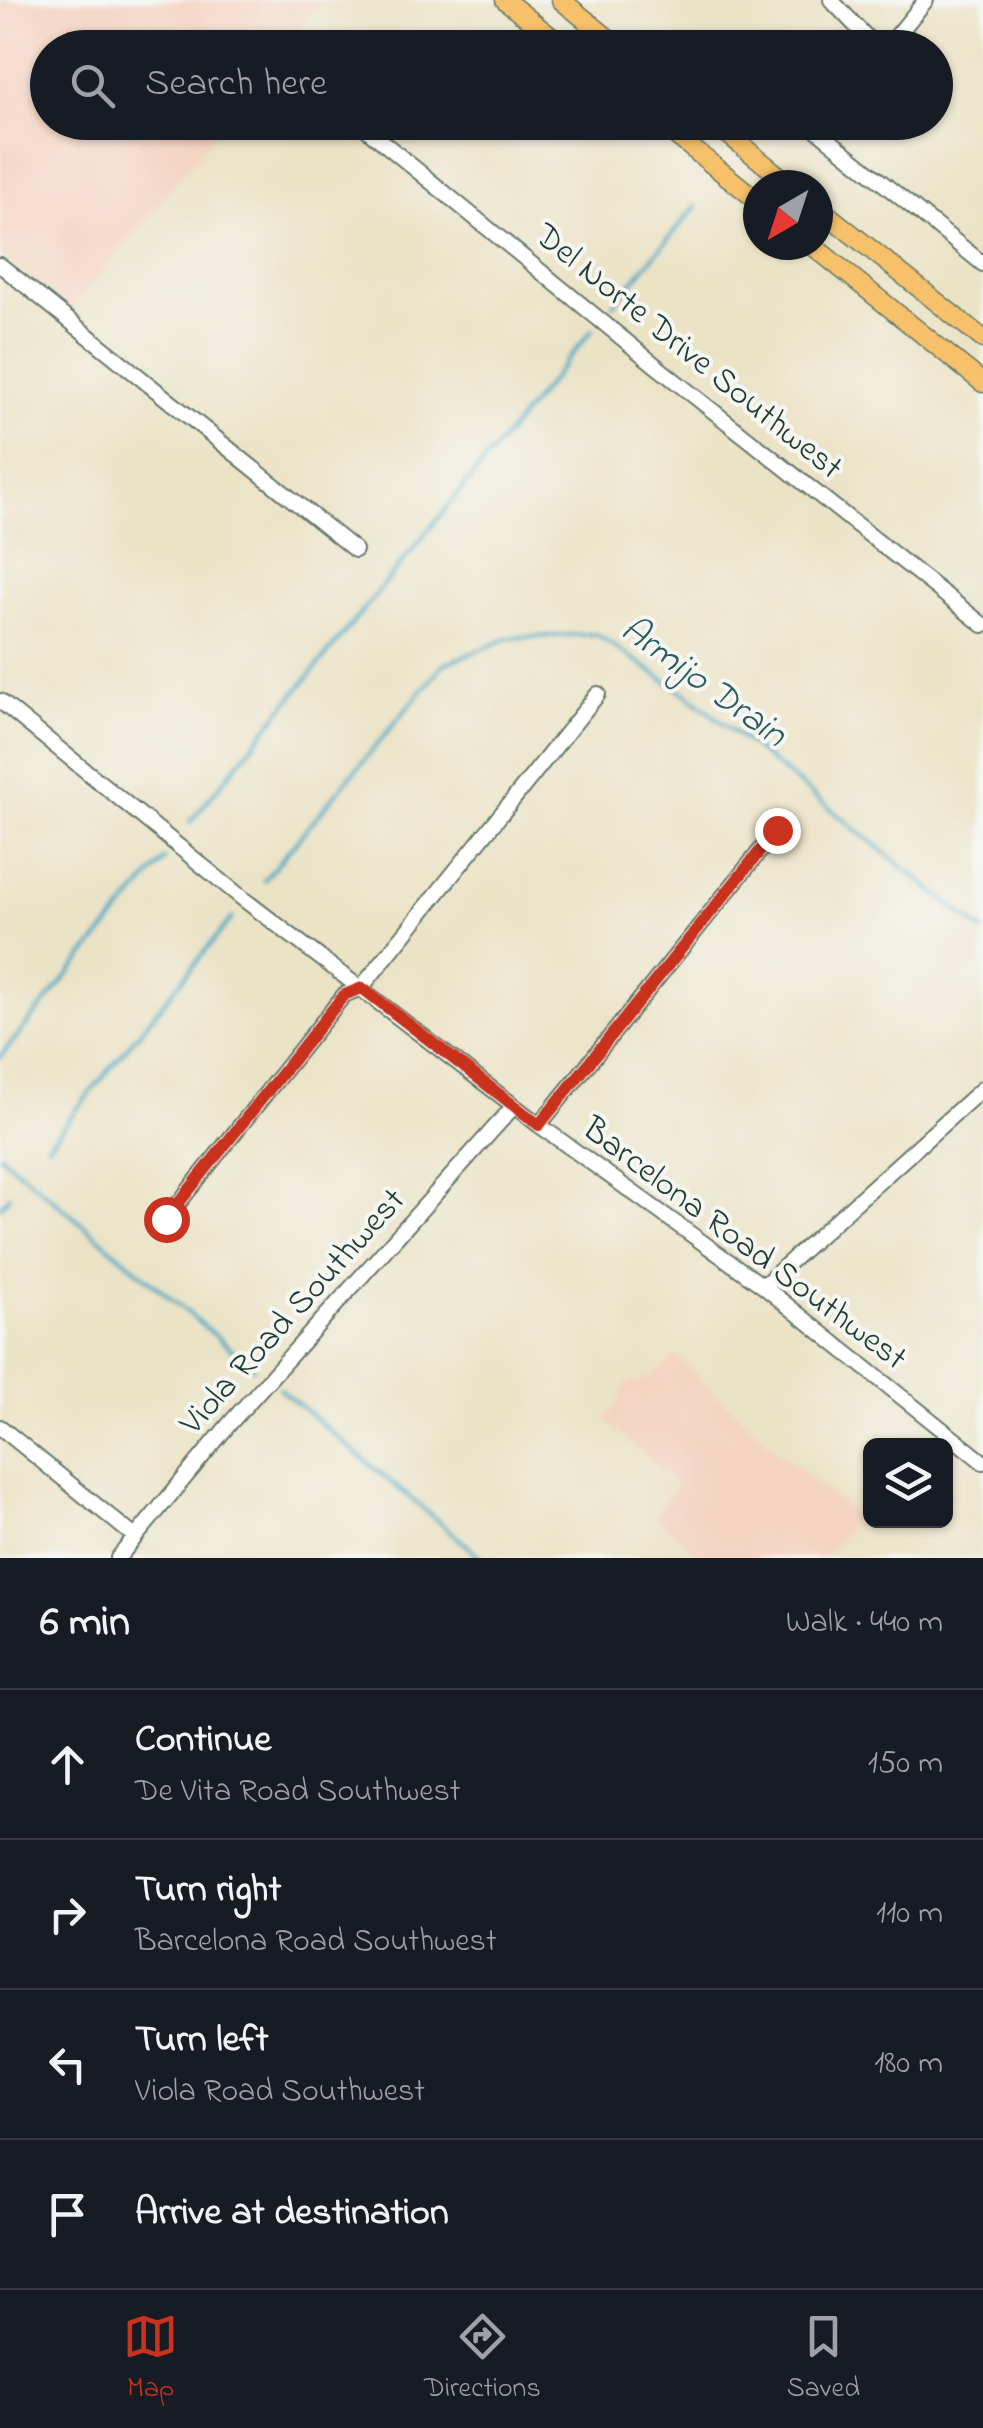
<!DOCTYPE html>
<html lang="en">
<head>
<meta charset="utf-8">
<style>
  body { margin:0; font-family:"Indie Flower",sans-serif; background:#20242c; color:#f1f3f6 }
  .controls { position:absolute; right:30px; bottom:30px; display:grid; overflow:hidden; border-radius:15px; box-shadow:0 2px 8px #0004 }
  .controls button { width:90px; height:90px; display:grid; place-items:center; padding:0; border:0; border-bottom:2px solid #363941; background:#171b24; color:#f1f3f6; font:50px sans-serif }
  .compass { position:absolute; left:743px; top:170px; width:90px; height:90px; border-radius:50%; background:#171b24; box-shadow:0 2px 8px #0004; rotate:219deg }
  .stop { position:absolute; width:30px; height:30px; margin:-22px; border:8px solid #c8321e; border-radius:50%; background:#fff }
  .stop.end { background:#c8321e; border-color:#fff; box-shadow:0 2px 10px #0008 }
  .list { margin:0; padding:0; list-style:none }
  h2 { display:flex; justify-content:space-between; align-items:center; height:130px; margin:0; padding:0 40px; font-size:42px }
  h2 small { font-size:32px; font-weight:400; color:#9ea1a6 }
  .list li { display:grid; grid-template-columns:65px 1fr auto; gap:30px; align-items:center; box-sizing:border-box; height:150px; padding:0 40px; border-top:2px solid #363941 }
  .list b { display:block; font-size:38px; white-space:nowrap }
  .list p { margin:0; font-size:32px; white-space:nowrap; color:#9ea1a6 }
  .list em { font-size:32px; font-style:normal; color:#9ea1a6 }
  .icon { flex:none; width:55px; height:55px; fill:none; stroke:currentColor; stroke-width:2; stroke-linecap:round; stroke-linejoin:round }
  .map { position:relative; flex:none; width:983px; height:1558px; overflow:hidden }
  .search { position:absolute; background:#171b24; box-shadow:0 2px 8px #0004; left:30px; right:30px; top:30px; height:110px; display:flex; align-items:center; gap:25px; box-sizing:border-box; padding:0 35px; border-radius:55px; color:#9ea1a6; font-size:38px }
  .sheet { height:730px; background:#171b24 }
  nav { display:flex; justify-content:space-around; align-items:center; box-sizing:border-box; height:140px; border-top:2px solid #363941; background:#171b24; font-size:28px; color:#9ea1a6 }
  nav a { display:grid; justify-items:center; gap:5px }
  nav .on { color:#c8321e }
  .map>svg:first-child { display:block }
  .built { fill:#f4d3c1 }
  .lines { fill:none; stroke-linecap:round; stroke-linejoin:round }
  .stream { stroke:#43a7c3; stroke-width:4 }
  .minor-casing { stroke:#667767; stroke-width:18 }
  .major-casing { stroke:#667767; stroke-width:21 }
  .minor { stroke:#fff; stroke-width:14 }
  .major { stroke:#f6c16b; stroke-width:18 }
  .route { stroke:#c8321e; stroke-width:12 }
  .labels { text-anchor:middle; stroke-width:8; stroke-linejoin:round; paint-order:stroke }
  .street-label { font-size:35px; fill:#1f3d34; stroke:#f6f6f2 }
  .water-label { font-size:38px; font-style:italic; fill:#2a5d5f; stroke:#f6f6f2 }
</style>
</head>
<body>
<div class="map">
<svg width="983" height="1558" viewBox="0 0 983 1558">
  <rect width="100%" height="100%" fill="#f6f6f2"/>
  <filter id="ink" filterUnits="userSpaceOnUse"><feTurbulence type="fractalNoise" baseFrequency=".01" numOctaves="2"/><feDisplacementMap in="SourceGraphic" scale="20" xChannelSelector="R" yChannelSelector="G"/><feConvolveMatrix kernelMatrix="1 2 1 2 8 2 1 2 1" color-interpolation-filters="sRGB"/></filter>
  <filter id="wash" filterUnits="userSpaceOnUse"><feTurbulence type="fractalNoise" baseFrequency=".0048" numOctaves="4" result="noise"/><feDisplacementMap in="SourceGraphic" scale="40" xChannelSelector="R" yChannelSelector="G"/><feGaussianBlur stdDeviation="2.25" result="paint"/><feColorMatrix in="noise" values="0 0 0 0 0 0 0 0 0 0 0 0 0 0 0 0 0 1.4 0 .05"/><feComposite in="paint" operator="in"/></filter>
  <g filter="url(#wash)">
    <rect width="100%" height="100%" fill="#ebe3c6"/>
    <!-- built -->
    <path class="built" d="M0 0H321L284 47 48 48V122L224 123 71 311 0 254Z
      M675 1355 781 1454 857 1516 824 1558H703L653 1516 677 1485 604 1419 621 1401 619 1395 626 1385 632 1381 639 1384 646 1376 650 1379Z"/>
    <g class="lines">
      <!-- stream -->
      <path class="stream" d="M823 48 836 31
        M613 305 696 206
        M190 822 592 330
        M264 880 444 664 509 638 596 634 689 696 983 931
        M0 1057 165 859
        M48 1145 232 918
        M0 1155 254 1368
        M0 1207 9 1196
        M280 1389 482 1558"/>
    </g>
  </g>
  <g filter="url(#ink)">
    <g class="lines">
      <defs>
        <path id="minor" d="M831 0 877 48
          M887 48 926 0
          M358 122 655 365 983 625
          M823 122 817 130 983 264
          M0 265 355 550
          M0 701 242 898 539 1125 763 1286 983 1462
          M539 1125 777 830
          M166 1219 344 995 361 988 598 694
          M763 1286 983 1088
          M0 1427 135 1537
          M118 1558 231 1422 514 1106"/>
        <path id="major" d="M505 0 565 48
          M561 0 620 48
          M659 122 758 201
          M713 122 790 185
          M818 207 983 339
          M812 245 983 383"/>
      </defs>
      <!-- minor casing -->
      <use href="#minor" class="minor-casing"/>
      <!-- major casing -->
      <use href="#major" class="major-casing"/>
      <!-- minor -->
      <use href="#minor" class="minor"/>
      <!-- major -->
      <use href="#major" class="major"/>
    </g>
  </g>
  <g class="lines" filter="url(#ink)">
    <!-- route -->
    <path class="route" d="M166 1219 344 995 362 988 539 1125 777 830"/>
  </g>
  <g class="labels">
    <!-- street labels -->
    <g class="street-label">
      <text transform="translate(690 350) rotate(39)" y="12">Del Norte Drive Southwest</text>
      <text transform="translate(746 1242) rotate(37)" y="12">Barcelona Road Southwest</text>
      <text transform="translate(291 1310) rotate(-48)" y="12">Viola Road Southwest</text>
    </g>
    <!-- water labels -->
    <g class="water-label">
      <text transform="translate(705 680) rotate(36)" y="13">Armijo Drain</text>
    </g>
  </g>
</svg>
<div class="controls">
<button><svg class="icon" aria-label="layers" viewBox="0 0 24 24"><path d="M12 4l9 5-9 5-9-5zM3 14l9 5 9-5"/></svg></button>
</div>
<svg class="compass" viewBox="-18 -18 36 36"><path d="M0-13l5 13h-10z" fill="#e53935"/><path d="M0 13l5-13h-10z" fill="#9ea1a6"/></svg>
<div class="stop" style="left:166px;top:1219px"></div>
<div class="stop end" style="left:777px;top:830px"></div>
<div class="search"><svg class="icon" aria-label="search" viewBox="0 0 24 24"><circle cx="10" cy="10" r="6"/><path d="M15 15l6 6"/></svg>Search here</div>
</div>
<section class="sheet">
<h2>6 min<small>Walk · 440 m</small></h2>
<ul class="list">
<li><svg class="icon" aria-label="ahead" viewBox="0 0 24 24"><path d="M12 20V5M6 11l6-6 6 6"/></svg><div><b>Continue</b><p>De Vita Road Southwest</p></div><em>150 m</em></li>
<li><svg class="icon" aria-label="right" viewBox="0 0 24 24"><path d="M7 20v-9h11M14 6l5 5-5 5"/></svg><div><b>Turn right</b><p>Barcelona Road Southwest</p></div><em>110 m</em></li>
<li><svg class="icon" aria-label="left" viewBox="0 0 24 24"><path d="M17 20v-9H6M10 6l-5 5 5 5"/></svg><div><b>Turn left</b><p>Viola Road Southwest</p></div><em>180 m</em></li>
<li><svg class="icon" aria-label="arrive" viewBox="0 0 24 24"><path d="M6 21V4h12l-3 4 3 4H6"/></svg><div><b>Arrive at destination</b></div></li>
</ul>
</section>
<nav>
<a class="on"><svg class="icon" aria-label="map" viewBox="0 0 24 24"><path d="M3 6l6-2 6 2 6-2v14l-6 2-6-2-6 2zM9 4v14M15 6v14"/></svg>Map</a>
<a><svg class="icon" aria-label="directions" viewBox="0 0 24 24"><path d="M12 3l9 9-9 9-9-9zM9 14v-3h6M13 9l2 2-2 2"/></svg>Directions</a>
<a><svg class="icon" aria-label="saved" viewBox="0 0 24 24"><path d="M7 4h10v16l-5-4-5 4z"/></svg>Saved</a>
</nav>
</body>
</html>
